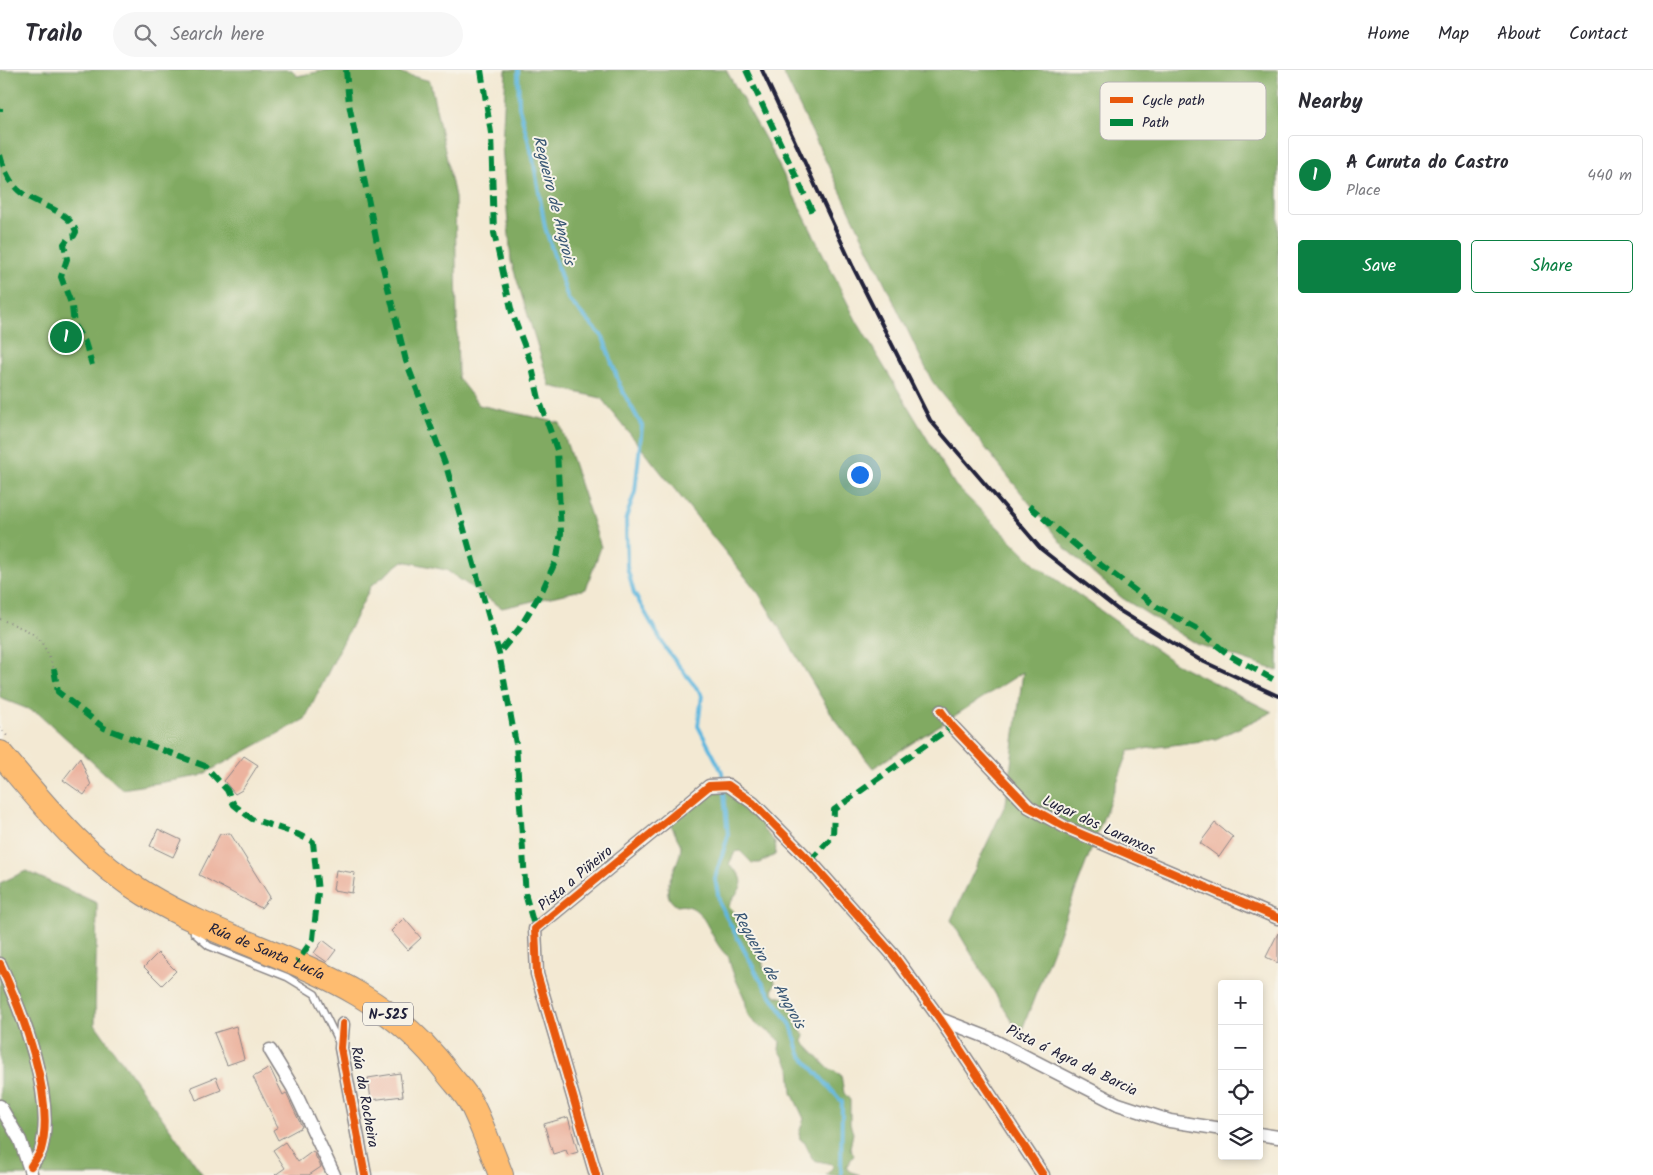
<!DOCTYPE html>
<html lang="en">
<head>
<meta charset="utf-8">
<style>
  body { margin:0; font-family:Kalam,sans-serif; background:#f7f7f7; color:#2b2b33 }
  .controls { position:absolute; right:15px; bottom:15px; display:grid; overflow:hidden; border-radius:5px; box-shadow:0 2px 8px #0003 }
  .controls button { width:45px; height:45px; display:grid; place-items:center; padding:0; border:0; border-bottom:1px solid #e1e1e2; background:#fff; color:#2b2b33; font:25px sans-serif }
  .you { position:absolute; left:859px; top:404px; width:18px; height:18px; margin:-12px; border:4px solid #fff; border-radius:50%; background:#1a73e8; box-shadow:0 0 0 8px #1a73e833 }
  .badge { display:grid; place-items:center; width:32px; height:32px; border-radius:50%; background:#0b8043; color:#fff; font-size:16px; font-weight:700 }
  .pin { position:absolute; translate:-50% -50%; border:2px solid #fff; box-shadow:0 1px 5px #0006 }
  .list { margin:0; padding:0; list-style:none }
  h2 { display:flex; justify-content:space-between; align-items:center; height:65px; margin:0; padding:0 20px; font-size:21px }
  h2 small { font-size:16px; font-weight:400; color:#7c7c81 }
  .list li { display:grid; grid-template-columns:32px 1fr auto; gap:15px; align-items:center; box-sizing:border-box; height:80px; margin:0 10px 10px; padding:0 10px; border:1px solid #e1e1e2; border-radius:5px }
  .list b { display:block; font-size:19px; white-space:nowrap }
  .list p { margin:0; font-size:16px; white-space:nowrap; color:#7c7c81 }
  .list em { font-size:16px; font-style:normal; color:#7c7c81 }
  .actions { display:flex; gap:10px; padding:15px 20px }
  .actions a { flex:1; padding:11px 0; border:1px solid #0b8043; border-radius:5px; text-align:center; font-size:18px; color:#0b8043 }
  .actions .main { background:#0b8043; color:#fff }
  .icon { flex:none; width:28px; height:28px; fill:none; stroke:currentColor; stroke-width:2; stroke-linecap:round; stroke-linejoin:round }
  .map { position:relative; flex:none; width:1278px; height:1105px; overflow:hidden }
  header { display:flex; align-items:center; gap:30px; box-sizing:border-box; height:70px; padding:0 25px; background:#fff; border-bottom:1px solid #e1e1e2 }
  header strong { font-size:24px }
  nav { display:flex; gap:28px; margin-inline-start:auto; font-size:18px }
  .search { width:350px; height:45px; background:#f7f7f7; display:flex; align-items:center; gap:12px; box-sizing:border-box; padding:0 18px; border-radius:28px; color:#7c7c81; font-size:19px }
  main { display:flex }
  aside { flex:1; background:#fff }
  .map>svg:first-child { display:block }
  .forest { fill:#81aa62; stroke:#52664e }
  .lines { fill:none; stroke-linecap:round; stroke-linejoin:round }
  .stream { stroke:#61b7de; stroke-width:4 }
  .building { fill:#ecb39f }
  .lane-casing { stroke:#8a8687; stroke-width:9 }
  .street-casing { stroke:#8a8687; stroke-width:15 }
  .highway-casing { stroke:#8a8687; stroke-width:26 }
  .path { stroke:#8a8687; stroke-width:2; stroke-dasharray:1 4; stroke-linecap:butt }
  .lane { stroke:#fff; stroke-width:6 }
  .street { stroke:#fff; stroke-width:12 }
  .highway { stroke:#febc70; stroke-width:24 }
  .rail { stroke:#22223b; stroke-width:4 }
  .quiet { stroke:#00873e; stroke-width:6; stroke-dasharray:12 6; stroke-linecap:butt }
  .cycleway-casing { stroke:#f7f3e8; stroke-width:11 }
  .cycleway { stroke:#e8590c; stroke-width:8 }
  .labels { text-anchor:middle; stroke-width:4; stroke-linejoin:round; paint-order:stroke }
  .shield { fill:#f7f3e8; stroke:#62616f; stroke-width:1 }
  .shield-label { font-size:14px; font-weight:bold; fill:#22223b }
  .street-label { font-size:15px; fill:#22223b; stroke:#f7f3e8 }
  .water-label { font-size:16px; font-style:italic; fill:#385674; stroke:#f7f3e8 }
  .key { fill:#f7f3e8; stroke:#b7b4b4; stroke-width:1 }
  .key-label { font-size:14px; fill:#22223b }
</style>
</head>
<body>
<header>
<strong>Trailo</strong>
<div class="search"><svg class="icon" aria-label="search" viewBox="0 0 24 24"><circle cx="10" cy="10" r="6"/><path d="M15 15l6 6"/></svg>Search here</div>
<nav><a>Home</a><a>Map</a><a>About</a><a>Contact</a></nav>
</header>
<main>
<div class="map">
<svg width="1278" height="1105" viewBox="0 0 1278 1105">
  <rect width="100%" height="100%" fill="#f7f3e8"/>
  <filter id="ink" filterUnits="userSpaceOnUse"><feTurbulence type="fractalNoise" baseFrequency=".02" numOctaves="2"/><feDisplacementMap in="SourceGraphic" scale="10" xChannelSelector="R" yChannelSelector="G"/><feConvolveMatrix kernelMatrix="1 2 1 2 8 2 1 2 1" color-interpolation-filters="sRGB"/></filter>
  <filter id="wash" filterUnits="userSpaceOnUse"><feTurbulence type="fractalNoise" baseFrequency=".0096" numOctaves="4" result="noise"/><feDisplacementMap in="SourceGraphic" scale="20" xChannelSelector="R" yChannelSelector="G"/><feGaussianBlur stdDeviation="1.12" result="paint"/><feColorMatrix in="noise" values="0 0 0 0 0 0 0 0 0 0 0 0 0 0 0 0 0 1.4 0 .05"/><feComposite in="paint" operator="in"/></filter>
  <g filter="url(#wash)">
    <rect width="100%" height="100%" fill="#f3e9d3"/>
    <!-- forest -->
    <path class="forest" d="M0 0H292L297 6 328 0H390L430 11 455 127 458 308 479 335 560 353 601 477 586 519 502 538 446 500 403 491 371 516 305 649 200 706 122 719 38 643 0 628Z
      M506 0H726L767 72 856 250 955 415 1036 495 1175 593 1272 642 1216 669 1129 681 1020 965 951 850 1006 733 1023 602 873 698 835 650 759 524 601 328 550 316 511 191 502 75Z
      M782 0H1278V601L1196 574 1122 528 1066 479 932 311Z
      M728 718 762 749 763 760C772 768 778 772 775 785L759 793H752L740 781 735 782 729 794C731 798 734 799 737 802 751 816 730 826 729 837L738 846 741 859 762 881 763 897 773 905 775 912 772 920C776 929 781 926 789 929 798 933 800 948 796 955L804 965 803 972 827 997 841 1005 844 1023 850 1030V1054L853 1063 850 1078 854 1085 846 1097 849 1101 860 1105H826L833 1097 832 1094 813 1090 805 1073 800 1069 799 1063 804 1049 792 1023 790 997 779 980 780 971C772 961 758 958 750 948 745 942 747 936 745 930 740 917 730 900 729 887 708 872 707 830 677 836 654 822 681 796 681 776 680 772 677 769 676 765 672 759 674 757 668 754L705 723Z
      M26 801 97 833 95 954 203 1105H0V813Z"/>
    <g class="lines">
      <!-- stream -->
      <path class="stream" d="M518 0 519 37 533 88 545 157 568 229 603 267 620 316 642 356 635 422 626 448 627 497 634 523 666 579 702 625 698 656 722 702 728 766 715 808 720 835 759 908 791 955 800 984 842 1032 841 1105"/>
    </g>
    <g id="blocks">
      <!-- building -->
      <path class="building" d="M244 686 258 695 242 720 235 724 224 711Z
        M80 688 91 715 84 725 63 710Z
        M1215 753 1233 767 1219 787 1200 773Z
        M158 759 181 770 173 787 150 776Z
        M230 763 270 827 261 838 199 805 220 764Z
        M336 800 355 803 352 823 333 820Z
        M404 848 421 868 408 880 391 861Z
        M1278 863V893L1266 887Z
        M323 870 336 880 327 892 314 883Z
        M158 883 176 901 162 915 144 897Z
        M236 956 244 989 227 995 214 963Z
        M270 998 283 1025 286 1023 302 1057 278 1070 273 1060 278 1057 253 1007Z
        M400 1003 403 1026 371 1030 368 1008Z
        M216 1007 221 1020 196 1030 191 1017Z
        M568 1047 578 1082 568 1085 566 1080 553 1084 544 1054Z
        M285 1072 298 1092 313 1081 321 1097 309 1105H275L285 1098 273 1080Z"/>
    </g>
  </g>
  <g filter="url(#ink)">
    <use href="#blocks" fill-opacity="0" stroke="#8a8687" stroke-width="1"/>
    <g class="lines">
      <defs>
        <path id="lane" d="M194 863 209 876 287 907 315 924 339 973"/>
        <path id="street" d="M941 641 952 656 1029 737 1067 758 1278 848
          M0 894C22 942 56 1028 41 1080 39 1086 34 1091 31 1096
          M940 949 989 968 1118 1034 1170 1051 1222 1059
          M343 954 341 978 365 1105
          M270 980 293 1018 334 1105
          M0 1036 20 1070 31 1103
          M1259 1064 1278 1067
          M596 1105 537 904 535 859 709 716 728 715 753 733 810 791 894 886 940 949 1043 1105"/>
        <g id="highway">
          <path id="s1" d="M0 683C44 735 86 789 145 824 249 887 368 897 447 1002 455 1013 466 1023 472 1035 483 1057 492 1082 501 1105"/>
        </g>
      </defs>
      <!-- lane casing -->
      <use href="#lane" class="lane-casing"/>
      <!-- street casing -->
      <use href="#street" class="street-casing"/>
      <!-- highway casing -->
      <use href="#highway" class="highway-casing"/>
      <!-- path -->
      <path class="path" d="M0 549C36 564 40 562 54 599
        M0 657 7 666"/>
      <!-- lane -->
      <use href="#lane" class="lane"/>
      <!-- street -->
      <use href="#street" class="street"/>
      <!-- highway -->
      <use href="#highway" class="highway"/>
      <!-- rail -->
      <path class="rail" d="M762 0 853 197 930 350 1041 479 1117 539 1200 590 1278 626"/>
      <!-- quiet -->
      <path class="quiet" d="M346 0 349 34 377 173 406 291 447 399 499 583 516 674 526 827 535 859
        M481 0 491 63 494 163 512 243 531 293 539 329 557 380 561 463 557 488 543 519 519 559 499 583
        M746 0 814 145
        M0 38V41
        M0 85C3 97 9 111 18 120 34 135 70 139 76 162L74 166 69 167 64 174 67 189 61 207 72 236 74 256 85 272 92 295
        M1029 436 1085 483 1157 537 1197 559 1229 585 1278 612
        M54 599 58 622 104 658 205 696 227 720 234 735 252 749 297 764 313 772 318 822 313 869 297 892
        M810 791 833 766 834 740 952 656"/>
      <defs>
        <path id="cycleway" d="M941 641 952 656 1029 737 1067 758 1278 848
          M0 894C22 942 56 1028 41 1080 39 1086 34 1091 31 1096
          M343 954 341 978 365 1105
          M596 1105 537 904 535 859 709 716 728 715 753 733 810 791 894 886 940 949 1043 1105"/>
      </defs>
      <!-- cycleway casing -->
      <use href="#cycleway" class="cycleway-casing"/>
      <!-- cycleway -->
      <use href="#cycleway" class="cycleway"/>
    </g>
  </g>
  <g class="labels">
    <!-- shield labels -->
    <rect class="shield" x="363" y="932.5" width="50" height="23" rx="4"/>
    <g class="shield-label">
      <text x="388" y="949">N-525</text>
    </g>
    <!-- street labels -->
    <g class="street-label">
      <text transform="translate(1099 755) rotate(25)" y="5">Lugar dos Laranxos</text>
      <text transform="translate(575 808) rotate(-40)" y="5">Pista a Piñeiro</text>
      <text dy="5" stroke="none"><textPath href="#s1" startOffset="338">Rúa de Santa Lucía</textPath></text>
      <text transform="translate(1072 990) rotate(26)" y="5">Pista á Agra da Barcia</text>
      <text transform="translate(365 1027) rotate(80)" y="5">Rúa da Rocheira</text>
    </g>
    <!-- water labels -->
    <g class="water-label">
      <text transform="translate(555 130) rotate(76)" y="6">Regueiro de Angrois</text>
      <text transform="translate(770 899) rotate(61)" y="6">Regueiro de Angrois</text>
    </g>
  </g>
  <!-- legend -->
  <rect x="1100" y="12" width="166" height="58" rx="8" class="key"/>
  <rect x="1110" y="27" width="23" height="6" fill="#e8590c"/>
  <rect x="1110" y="49" width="23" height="7" fill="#00873e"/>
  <g class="key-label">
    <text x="1142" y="35">Cycle path</text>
    <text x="1142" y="57">Path</text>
  </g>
</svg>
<div class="controls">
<button>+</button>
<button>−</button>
<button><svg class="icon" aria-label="locate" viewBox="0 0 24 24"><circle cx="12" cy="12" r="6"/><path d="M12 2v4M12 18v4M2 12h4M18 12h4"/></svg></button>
<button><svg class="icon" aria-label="layers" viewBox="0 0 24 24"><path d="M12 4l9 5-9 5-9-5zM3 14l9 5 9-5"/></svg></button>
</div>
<div class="you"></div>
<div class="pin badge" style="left:66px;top:267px">1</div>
</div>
<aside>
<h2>Nearby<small></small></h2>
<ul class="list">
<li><span class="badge">1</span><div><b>A Curuta do Castro</b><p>Place</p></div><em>440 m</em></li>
</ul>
<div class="actions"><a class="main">Save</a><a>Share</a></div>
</aside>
</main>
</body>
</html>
